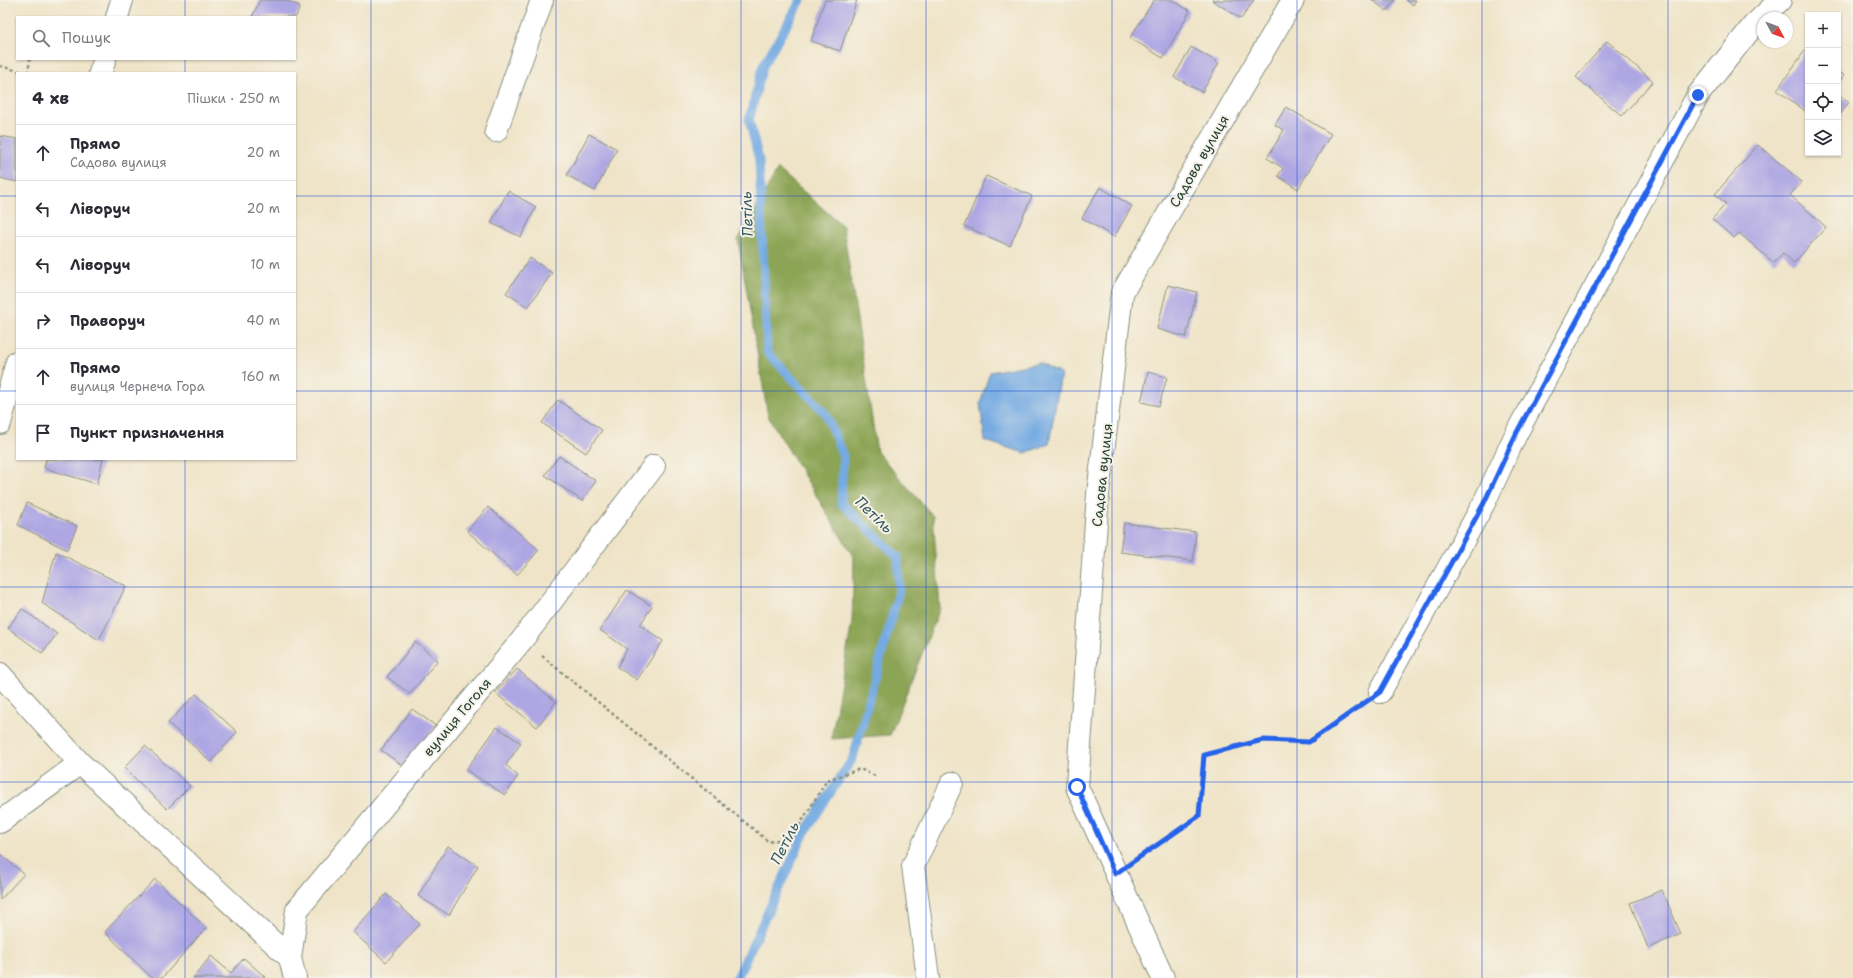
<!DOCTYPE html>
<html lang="uk">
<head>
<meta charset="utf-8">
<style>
  body { margin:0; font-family:"Shantell Sans",sans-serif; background:#f2f2f3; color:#2b2b33 }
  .controls { position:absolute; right:12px; top:12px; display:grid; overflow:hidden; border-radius:0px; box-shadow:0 1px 3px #0004 }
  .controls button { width:36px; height:36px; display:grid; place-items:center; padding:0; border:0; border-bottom:1px solid #e1e1e2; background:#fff; color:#2b2b33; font:20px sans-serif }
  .compass { position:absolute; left:1757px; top:12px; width:36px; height:36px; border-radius:50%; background:#fff; box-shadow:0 1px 3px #0004; rotate:131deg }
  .stop { position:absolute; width:12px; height:12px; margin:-9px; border:3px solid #2563eb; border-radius:50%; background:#fff }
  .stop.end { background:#2563eb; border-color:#fff; box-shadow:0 1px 4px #0008 }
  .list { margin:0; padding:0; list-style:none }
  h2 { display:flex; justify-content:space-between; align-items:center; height:52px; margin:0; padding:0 16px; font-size:17px }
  h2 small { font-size:13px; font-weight:400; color:#7c7c81 }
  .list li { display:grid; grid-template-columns:26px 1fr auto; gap:12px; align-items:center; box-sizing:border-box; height:56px; padding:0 16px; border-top:1px solid #e1e1e2 }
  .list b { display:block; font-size:15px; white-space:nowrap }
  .list p { margin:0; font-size:13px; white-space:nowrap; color:#7c7c81 }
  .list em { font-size:13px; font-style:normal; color:#7c7c81 }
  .icon { flex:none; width:22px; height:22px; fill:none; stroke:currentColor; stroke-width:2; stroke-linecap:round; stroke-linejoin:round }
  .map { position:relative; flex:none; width:1853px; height:978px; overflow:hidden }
  .search { position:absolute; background:#fff; box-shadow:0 1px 3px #0004; left:16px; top:16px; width:280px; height:44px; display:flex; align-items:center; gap:10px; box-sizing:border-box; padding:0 14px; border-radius:0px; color:#7c7c81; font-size:15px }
  .panel { position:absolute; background:#fff; box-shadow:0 1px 3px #0004; left:16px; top:72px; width:280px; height:388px; border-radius:0px }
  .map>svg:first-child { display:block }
  .forest { fill:#8ca455; stroke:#567044 }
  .water { fill:#74aae2; stroke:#4a748b }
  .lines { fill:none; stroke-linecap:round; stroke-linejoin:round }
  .stream { stroke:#74aae2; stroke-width:9 }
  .building { fill:#afa7e3 }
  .minor-casing { stroke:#87907e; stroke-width:24 }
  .path { stroke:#87907e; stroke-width:2.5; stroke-dasharray:3 3; stroke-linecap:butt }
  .minor { stroke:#fff; stroke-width:22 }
  .route { stroke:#2563eb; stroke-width:5 }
  .grid { fill:none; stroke:#1d4ed8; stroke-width:1; stroke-opacity:0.55 }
  .labels { text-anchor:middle; stroke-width:4; stroke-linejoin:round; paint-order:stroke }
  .street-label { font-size:14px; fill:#1f3d34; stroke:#f7f3e8 }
  .water-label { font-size:15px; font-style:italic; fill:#345860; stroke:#f7f3e8 }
</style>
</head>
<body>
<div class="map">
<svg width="1853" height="978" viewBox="0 0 1853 978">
  <rect width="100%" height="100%" fill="#f7f3e8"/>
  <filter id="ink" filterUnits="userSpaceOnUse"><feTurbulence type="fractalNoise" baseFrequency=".025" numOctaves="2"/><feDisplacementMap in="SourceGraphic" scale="8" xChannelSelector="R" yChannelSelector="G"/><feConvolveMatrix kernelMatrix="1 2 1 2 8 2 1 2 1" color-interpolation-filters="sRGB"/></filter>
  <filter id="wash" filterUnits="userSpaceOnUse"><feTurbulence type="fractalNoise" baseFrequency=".012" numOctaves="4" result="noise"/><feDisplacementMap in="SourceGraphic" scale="16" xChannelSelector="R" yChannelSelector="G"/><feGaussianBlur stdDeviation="0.9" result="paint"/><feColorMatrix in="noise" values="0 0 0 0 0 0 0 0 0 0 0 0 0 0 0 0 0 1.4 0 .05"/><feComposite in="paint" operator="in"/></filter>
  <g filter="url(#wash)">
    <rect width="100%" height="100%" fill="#efe4c8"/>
    <!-- forest -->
    <path class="forest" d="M778 169 843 226 877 452 933 516 940 608 890 735 831 739 852 622 854 558 768 416 738 240Z"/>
    <!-- water -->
    <path class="water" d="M1038 363 1061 374 1049 444 1025 453 985 441 980 403 990 372Z"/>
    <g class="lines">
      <!-- stream -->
      <path class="stream" d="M737 978 805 832 853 758 899 591 898 557 841 503 843 456 826 414 767 352 759 160 749 120 763 66 801 0"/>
    </g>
    <g id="blocks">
      <!-- building -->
      <path class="building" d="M260 0H285L300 6 296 17H252Z
        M825 0H857L840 51 811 41Z
        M1154 0H1172L1190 11 1163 58 1130 38Z
        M1212 0H1254L1241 19Z
        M1372 0H1395L1387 11Z
        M1406 0H1416L1413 5Z
        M1607 41 1653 81 1622 116 1576 77Z
        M1191 47 1219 63 1202 92 1174 77Z
        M1806 49 1808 50V113L1777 90Z
        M1838 72 1844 75 1838 83Z
        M1838 94 1849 102 1838 118Z
        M1286 107 1331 134 1298 189 1278 176 1283 168 1267 158 1284 130 1275 125Z
        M589 134 617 149 595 191 567 175Z
        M0 136 17 139V182L0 178Z
        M1758 145 1802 182 1790 195 1826 227 1794 263 1783 253 1774 263 1739 233 1734 238 1712 219 1726 204 1715 194Z
        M986 176 1032 196 1010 246 964 226Z
        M1100 187 1132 206 1114 237 1082 218Z
        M508 191 536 207 521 237 491 223Z
        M530 258 552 273 528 307 506 293Z
        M1168 285 1197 292 1186 337 1157 329Z
        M1148 372 1167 377 1159 406 1141 402Z
        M558 400 602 430 586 453 542 423Z
        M559 456 596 481 582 501 545 475Z
        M46 459H103L97 484 44 468Z
        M27 503 77 526 67 550 18 525Z
        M488 507 539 550 517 575 467 531Z
        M1124 523 1196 532 1193 561 1120 552Z
        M56 552 126 586 99 640 42 603Z
        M627 590 652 606 640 625 663 641 637 680 617 667 627 649 600 630Z
        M22 609 57 634 42 653 8 628Z
        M415 642 438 660 410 694 387 677Z
        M517 669 556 702 537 727 495 693Z
        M196 694 237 732 211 762 168 723Z
        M412 709 436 726 404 767 381 750Z
        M497 727 521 743 506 765 518 776 505 795 466 770Z
        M145 746 190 786 167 809 124 768Z
        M448 846 478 866 449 915 418 896Z
        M0 854 24 874 0 900Z
        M155 879 206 928 162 978H152L105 932Z
        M1662 890 1681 934 1648 948 1630 903Z
        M386 894 420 924 386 962 353 932Z
        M211 956 231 973 244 958 266 978H193Z"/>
    </g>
  </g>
  <g filter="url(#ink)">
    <use href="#blocks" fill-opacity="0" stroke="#87907e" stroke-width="1"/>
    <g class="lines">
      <defs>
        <path id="minor" d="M117 17 122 0
          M100 73 105 59
          M496 131 542 0
          M0 423 17 362
          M0 674 80 763 290 958
          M1380 692 1484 503 1516 434 1698 95 1753 26 1780 0
          M0 822 80 763
          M295 978 290 958 297 910 522 640 654 466
          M928 978 913 866 952 783
          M1163 978 1077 787 1098 494 1122 293 1293 0"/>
      </defs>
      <!-- minor casing -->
      <use href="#minor" class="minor-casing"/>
      <!-- path -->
      <path class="path" d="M0 66 26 73
        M28 73 30 59
        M542 656 769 842 793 836 827 780 860 769 875 776
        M1137 859 1199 816 1204 755 1263 740 1309 742 1360 706"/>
      <!-- minor -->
      <use href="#minor" class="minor"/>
    </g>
  </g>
  <g class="lines" filter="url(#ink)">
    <!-- route -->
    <path class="route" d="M1077 787 1115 874 1199 816 1204 755 1263 740 1309 742 1380 692 1484 503 1516 434 1698 95"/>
  </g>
  <!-- grid -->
  <path class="grid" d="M185 0V17M371 0V978M556 0V978M741 0V978M926 0V978M1112 0V978M1297 0V978M1482 0V978M1668 0V978M185 59V73M0 196H17M295 196H1853M0 391H17M295 391H1853M185 459V978M0 587H1853M0 782H1853"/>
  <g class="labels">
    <!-- street labels -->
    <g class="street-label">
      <text transform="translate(1199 161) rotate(-60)" y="5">Садова вулиця</text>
      <text transform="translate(1102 475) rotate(-84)" y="5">Садова вулиця</text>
      <text transform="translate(457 717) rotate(-50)" y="5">вулиця Гоголя</text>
    </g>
    <!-- water labels -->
    <g class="water-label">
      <text transform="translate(747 214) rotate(-92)" y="5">Петіль</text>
      <text transform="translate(874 515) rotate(44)" y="5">Петіль</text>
      <text transform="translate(785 843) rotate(-63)" y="5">Петіль</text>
    </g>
  </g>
</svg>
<div class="controls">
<button>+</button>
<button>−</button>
<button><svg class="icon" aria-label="locate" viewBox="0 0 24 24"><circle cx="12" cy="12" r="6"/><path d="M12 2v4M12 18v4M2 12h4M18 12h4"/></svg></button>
<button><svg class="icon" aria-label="layers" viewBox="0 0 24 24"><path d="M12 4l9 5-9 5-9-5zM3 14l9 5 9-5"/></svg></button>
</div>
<svg class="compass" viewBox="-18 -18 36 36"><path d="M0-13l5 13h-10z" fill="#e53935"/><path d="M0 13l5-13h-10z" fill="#7c7c81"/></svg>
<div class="stop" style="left:1077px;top:787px"></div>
<div class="stop end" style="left:1698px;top:95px"></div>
<div class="search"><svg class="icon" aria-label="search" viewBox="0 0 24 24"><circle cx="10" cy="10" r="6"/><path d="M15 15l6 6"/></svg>Пошук</div>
<section class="panel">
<h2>4 хв<small>Пішки · 250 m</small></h2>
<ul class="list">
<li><svg class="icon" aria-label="ahead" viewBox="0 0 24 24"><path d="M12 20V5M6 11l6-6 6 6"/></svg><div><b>Прямо</b><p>Садова вулиця</p></div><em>20 m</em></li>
<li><svg class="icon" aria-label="left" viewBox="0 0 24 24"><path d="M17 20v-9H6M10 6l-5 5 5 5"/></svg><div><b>Ліворуч</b></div><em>20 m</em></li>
<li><svg class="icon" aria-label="left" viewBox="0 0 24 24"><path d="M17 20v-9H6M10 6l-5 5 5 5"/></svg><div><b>Ліворуч</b></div><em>10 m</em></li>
<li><svg class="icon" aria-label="right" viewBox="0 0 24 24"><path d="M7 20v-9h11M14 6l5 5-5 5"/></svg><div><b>Праворуч</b></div><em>40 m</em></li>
<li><svg class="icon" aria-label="ahead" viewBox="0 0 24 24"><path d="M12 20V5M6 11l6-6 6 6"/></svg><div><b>Прямо</b><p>вулиця Чернеча Гора</p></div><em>160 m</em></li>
<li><svg class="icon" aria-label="arrive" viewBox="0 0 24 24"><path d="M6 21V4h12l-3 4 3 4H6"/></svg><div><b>Пункт призначення</b></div></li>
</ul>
</section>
</div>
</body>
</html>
